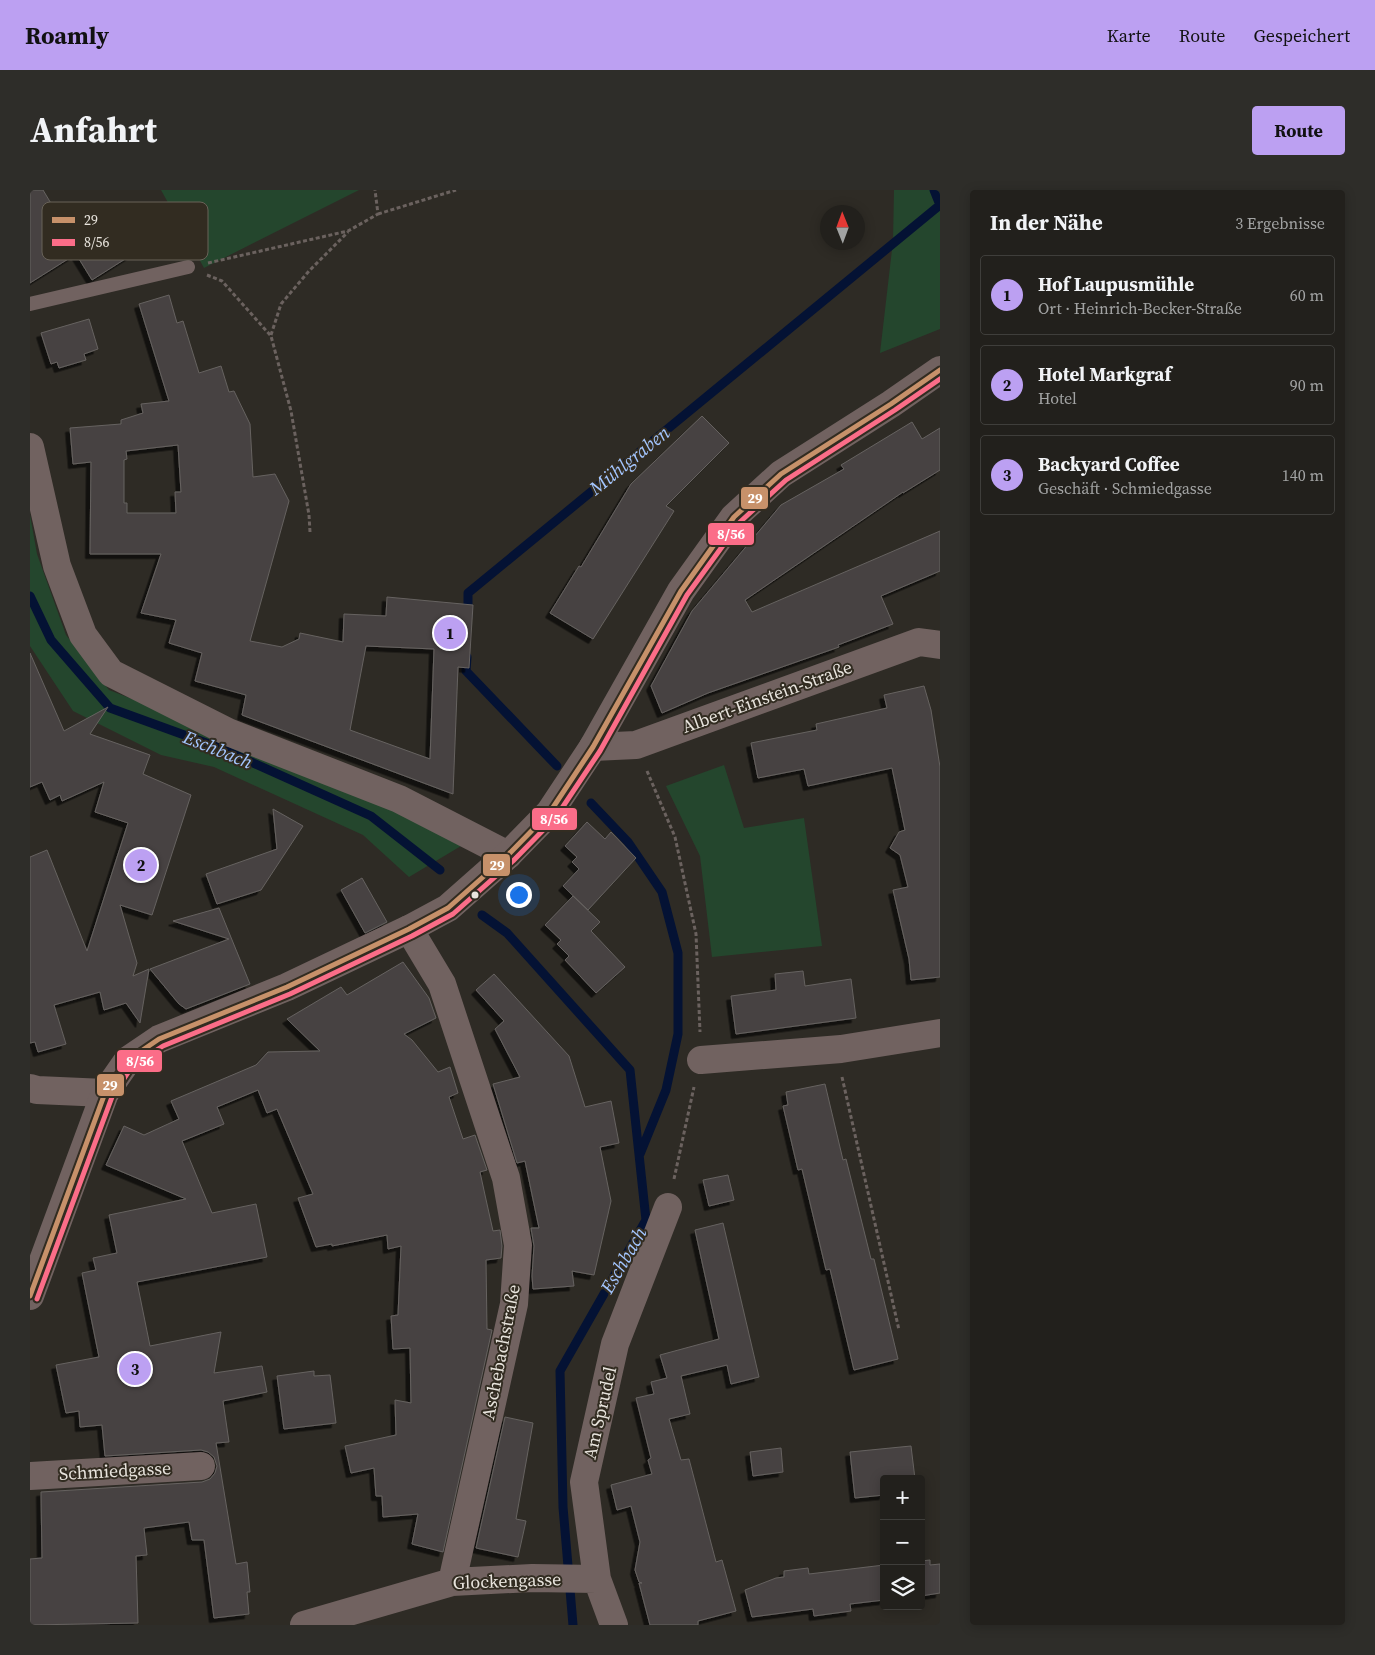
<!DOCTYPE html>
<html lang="de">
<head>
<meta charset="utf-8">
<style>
  body { margin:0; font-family:"Source Serif 4",serif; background:#2e2d29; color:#f1f3f6 }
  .controls { position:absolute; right:15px; bottom:15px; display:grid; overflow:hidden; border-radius:5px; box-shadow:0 2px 12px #0003 }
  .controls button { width:45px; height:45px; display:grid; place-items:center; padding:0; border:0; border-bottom:1px solid #3f3e3b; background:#22201c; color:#f1f3f6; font:25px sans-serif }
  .compass { position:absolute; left:790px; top:15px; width:45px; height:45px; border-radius:50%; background:#22201c; box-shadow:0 2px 12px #0003; rotate:359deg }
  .you { position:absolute; left:488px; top:704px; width:18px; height:18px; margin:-12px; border:4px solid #fff; border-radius:50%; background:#1a73e8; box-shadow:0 0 0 8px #1a73e833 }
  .badge { display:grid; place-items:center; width:32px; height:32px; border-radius:50%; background:#bca0f2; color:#111; font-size:16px; font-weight:700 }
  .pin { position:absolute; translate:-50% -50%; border:2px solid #fff; box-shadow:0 1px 5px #0006 }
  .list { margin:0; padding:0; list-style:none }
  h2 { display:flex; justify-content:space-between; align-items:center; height:65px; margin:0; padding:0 20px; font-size:21px }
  h2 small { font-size:16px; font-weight:400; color:#a2a3a3 }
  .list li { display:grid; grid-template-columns:32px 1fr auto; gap:15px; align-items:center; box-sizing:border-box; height:80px; margin:0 10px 10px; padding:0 10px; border:1px solid #3f3e3b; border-radius:5px }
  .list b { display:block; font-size:19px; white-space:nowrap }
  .list p { margin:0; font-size:16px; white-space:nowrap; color:#a2a3a3 }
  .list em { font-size:16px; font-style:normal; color:#a2a3a3 }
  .icon { flex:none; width:28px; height:28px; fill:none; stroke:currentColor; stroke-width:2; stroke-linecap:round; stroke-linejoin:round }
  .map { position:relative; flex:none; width:910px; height:1435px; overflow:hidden; border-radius:5px }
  header { display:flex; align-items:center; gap:30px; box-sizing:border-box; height:70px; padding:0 25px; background:#bca0f2; color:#111 }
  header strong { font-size:24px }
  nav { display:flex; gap:28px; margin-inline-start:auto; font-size:18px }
  .intro { display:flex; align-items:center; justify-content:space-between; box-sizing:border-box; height:120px; padding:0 30px }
  h1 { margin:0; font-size:35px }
  .button { padding:12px 22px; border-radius:5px; background:#bca0f2; color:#111; font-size:18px; font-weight:700 }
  main { display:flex; gap:30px; padding:0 30px }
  aside { flex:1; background:#22201c; border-radius:5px; box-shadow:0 2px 12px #0003 }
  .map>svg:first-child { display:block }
  .green { fill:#24462d }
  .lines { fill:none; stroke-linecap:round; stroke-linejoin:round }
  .stream { stroke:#041234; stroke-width:9 }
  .building { fill:#474342; stroke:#666260; fill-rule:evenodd; filter:url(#shadow) }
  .path { stroke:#6b625f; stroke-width:3; stroke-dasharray:4 2.5; stroke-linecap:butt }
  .service { stroke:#716260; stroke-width:14 }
  .minor { stroke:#716260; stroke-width:28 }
  .tertiary { stroke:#716260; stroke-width:28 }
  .bus-1-casing { stroke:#322c21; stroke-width:9 }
  .bus-2-casing { stroke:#322c21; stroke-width:9 }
  .bus-1 { stroke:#c7916a; stroke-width:5 }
  .bus-2 { stroke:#fb6d88; stroke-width:5 }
  .bus-dot { fill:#e8e4dd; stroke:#322c21; stroke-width:2 }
  .labels { text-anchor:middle; stroke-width:4; stroke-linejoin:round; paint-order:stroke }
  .street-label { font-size:18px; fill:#e8e4dd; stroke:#322c21 }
  .water-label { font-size:19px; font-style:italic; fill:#a3c5fe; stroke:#322c21 }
  .key { fill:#322c21; stroke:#696359; stroke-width:1 }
  .key-label { font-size:14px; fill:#e8e4dd }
  .line-badge { stroke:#322c21; stroke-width:2 }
  .badge-label { font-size:14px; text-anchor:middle; font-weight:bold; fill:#fff }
</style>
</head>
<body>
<header>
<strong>Roamly</strong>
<nav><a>Karte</a><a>Route</a><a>Gespeichert</a></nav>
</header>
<div class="intro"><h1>Anfahrt</h1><a class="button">Route</a></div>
<main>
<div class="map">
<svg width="910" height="1435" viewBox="0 0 910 1435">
  <defs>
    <filter id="shadow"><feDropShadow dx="-4.5" dy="4.5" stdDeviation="0" flood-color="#0009"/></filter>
  </defs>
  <rect width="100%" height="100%" fill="#2e2b25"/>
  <!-- green -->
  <path class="green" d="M131 0H329L174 78Z
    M864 0H910V139L850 163 863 51Z
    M0 325 7 364 36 445 79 500 363 610 431 656 379 687 333 645 184 577 131 565 43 521 0 456Z
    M694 575 714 638 774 628 792 756 682 767 670 666 636 596Z"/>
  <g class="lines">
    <!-- stream -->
    <path class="stream" d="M0 406 21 450 80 518 190 558 341 626 410 680
      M438 426V403L910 15 904 0
      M437 467 436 481 527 576
      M561 613 598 652 632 702 648 763V844L636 900 610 964
      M452 725 477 743 600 880 616 1030 530 1181 533 1317 543 1435"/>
  </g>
  <!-- building -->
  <path class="building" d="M0 0H13L37 40 40 38 43 42 82 18 92 36 105 28 120 51 103 62V64L62 90 46 64 0 93Z
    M139 105 147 133 153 131 169 183 191 176 199 202 204 201 220 234 223 287 245 284 259 311 220 451 252 457 269 449 270 443 313 452 314 424 356 426 357 407 443 415 439 478 428 477 423 604 212 525 216 505 165 491 172 463 139 453 146 430 111 423 131 364H60L61 272 43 274 40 238 91 234V230L113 223 111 214 139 211 109 114ZM148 255 151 302H145L146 323H97V313H94V270L97 269 96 261ZM336 456 404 459 400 569 320 540Z
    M59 129 68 159 54 164 56 170 29 178 27 172 21 174 11 143Z
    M672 226 699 253 636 316 644 321 563 449 520 423 549 376 551 377 601 294Z
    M882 232 892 249 910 238V280L873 303V302L715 410 722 422 910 341V381L851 406 863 434 808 455 809 457 678 503 632 523 621 496 662 421 751 315 814 279 811 275Z
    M0 463 34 541 78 517 60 544 120 565 113 584 161 605 122 725 90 715 107 773 103 786 119 779 110 833 96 813 74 820 70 802 24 815 36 854 8 862 5 852 0 853V667L17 660 57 761 98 633 65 622 74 592 32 611 30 605 20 610 12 592 0 597Z
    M894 496 901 520 910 577V787L881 790 879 769 863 700 878 697 870 665 860 658 869 642 875 640 862 578 778 596 774 579 728 588 721 553 787 540 786 534 857 518 854 505Z
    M243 619 273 636 231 700 187 714 176 684 247 659Z
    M557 632 575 649 581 642 606 668 558 720 533 696 549 679 542 672 547 667 535 656Z
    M332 688 357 732 335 743 311 700Z
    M543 706 570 732 561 741 595 777 566 803 535 770 539 766 527 754 531 750 515 735Z
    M189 718 220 794 156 819 149 814 120 779 199 749 143 731Z
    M373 772 399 808 406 828 374 844 382 850 408 882 420 877 428 903 419 907 433 949 445 945 457 980 450 982 455 1005 463 1041 470 1040 472 1056 471 1068 456 1070 457 1139 462 1140 413 1362 382 1354 388 1324 353 1327 352 1306H346L344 1278 321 1283 315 1256 366 1245 365 1210 381 1213 380 1158 363 1159 361 1126 368 1125 371 1056 358 1059 357 1045 302 1056V1054L286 1057 268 1008 283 1004 247 919 237 923 228 900 187 917 194 934 152 951 182 1023 226 1014 237 1067 107 1092 120 1156 191 1142 184 1183 232 1176 237 1202 193 1211 199 1252 186 1253 206 1374 217 1372 220 1402H217L219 1424 184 1428 174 1350H162L159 1332 114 1338 117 1365 106 1366 108 1433 0 1435V1369L12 1368 11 1302 172 1292 180 1289 185 1283 187 1276 184 1267 178 1262 171 1260 75 1266 72 1235 50 1237 49 1221 36 1223 26 1175 69 1167 52 1083 66 1080 63 1068 87 1063 79 1025 156 1009 76 975 94 936 114 945 149 929 141 911 226 875 238 862 290 861 257 829 311 797 317 805Z
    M773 781 775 796 821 789 826 828 706 844 701 806 746 800 745 784Z
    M464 784 539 866 555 917 581 911 589 953 570 957 581 1011 564 1085 542 1081 544 1096 503 1099 502 1086 504 1056 501 1038H509L495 971 487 973 463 894 490 887 465 839 474 831 446 800Z
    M795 894 813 970 816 969 841 1069H844L868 1169 824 1180 800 1079 796 1080 772 979 768 980 753 916 758 915 756 902Z
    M698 985 704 1010 679 1016 673 990Z
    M693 1033 729 1187 701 1194 697 1175 651 1186 660 1224 639 1229 651 1270 659 1269 686 1372 692 1370 706 1421 668 1431V1435H620L609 1393H612L609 1392 605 1380 610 1352 601 1316 587 1320 581 1295 622 1284 618 1270 621 1268 606 1208 624 1204 621 1192 637 1188 630 1165 689 1149 665 1040Z
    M284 1181V1186L300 1185 306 1233 254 1239 247 1186Z
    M475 1227 503 1233 486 1329 496 1331 488 1367 446 1358Z
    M881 1256 885 1289H854V1305L825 1308 820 1262Z
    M751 1258 753 1282 723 1286 720 1262Z
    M900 1370V1375L910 1374V1403L891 1406V1371Z
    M854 1375V1410L820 1414 821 1421 784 1426 783 1419 722 1427 715 1400 746 1388 754 1387V1381L778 1378 779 1384Z"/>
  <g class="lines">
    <!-- path -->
    <path class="path" d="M348 24 426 0
      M178 73 318 41 348 24 345 0
      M177 85 192 91 241 146 261 221 279 325 280 342
      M241 145 251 114 279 81 318 42
      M617 581 645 647 666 744 670 842
      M812 887 869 1140
      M644 989 664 897"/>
    <!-- service -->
    <path class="service" d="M0 114 158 77"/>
    <!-- minor -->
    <path class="minor" d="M0 257 27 376 53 445 81 483 198 542 369 609 478 665
      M563 557 606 555 889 452 910 455
      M379 739 412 794 476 988 488 1055 484 1114 422 1392
      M671 870 811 859 910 843
      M0 898 7 900 75 903
      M0 1286 171 1276
      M274 1435 422 1392 502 1388 567 1389
      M584 1435 567 1389 554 1292 585 1154 638 1017"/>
    <!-- tertiary -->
    <path class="tertiary" d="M0 1106 75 903 98 870 129 849 257 797 379 739 418 718 478 665 520 622 563 557 651 401 704 327 751 284 861 214 910 180"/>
    <defs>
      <path id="bus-1" d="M0 1106 75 903 98 870 129 849 257 797 379 739 418 718 478 665 520 622 563 557 651 401 704 327 751 284 861 214 910 180"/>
      <path id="bus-2" d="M7 1109 82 907 103 875 133 856 260 804 382 746 423 724 483 671 526 627 570 561 657 405 710 332 756 290 865 220 910 189"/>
    </defs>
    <!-- bus-1 casing -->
    <use href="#bus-1" class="bus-1-casing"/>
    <!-- bus-2 casing -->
    <use href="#bus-2" class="bus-2-casing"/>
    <!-- bus-1 -->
    <use href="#bus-1" class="bus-1"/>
    <!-- bus-2 -->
    <use href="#bus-2" class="bus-2"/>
  </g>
  <!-- markers -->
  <circle class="bus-dot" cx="445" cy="705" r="4.5"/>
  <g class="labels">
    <!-- street labels -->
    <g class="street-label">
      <text transform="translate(737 507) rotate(-20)" y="6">Albert-Einstein-Straße</text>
      <text transform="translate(471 1162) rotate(-79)" y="6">Aschebachstraße</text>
      <text transform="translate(570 1223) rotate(-77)" y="6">Am Sprudel</text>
      <text transform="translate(85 1281) rotate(-3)" y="6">Schmiedgasse</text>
      <text transform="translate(477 1391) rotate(-2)" y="6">Glockengasse</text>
    </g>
    <!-- water labels -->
    <g class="water-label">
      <text transform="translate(599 270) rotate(-39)" y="7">Mühlgraben</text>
      <text transform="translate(188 559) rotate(22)" y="7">Eschbach</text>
      <text transform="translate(593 1070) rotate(-60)" y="7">Eschbach</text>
    </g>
  </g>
  <!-- legend -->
  <rect x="12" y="12" width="166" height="58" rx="8" class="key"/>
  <rect x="22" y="27" width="23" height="6" fill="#c7916a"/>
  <rect x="22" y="49" width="23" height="7" fill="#fb6d88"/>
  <g class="key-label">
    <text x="54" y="35">29</text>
    <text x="54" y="57">8/56</text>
  </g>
  <g class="line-badge">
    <rect x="710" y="296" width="29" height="24" rx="5" fill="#c7916a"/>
    <rect x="677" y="332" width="48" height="24" rx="5" fill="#fb6d88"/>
    <rect x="501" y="617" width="47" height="24" rx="5" fill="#fb6d88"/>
    <rect x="452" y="663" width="29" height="24" rx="5" fill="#c7916a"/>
    <rect x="86" y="859" width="47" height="24" rx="5" fill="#fb6d88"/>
    <rect x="66" y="883" width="29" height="24" rx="5" fill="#c7916a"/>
  </g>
  <g class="badge-label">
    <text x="725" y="313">29</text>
    <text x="701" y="349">8/56</text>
    <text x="524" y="634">8/56</text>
    <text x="467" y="680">29</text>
    <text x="110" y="876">8/56</text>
    <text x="80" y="900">29</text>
  </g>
</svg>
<div class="controls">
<button>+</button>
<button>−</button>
<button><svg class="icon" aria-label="layers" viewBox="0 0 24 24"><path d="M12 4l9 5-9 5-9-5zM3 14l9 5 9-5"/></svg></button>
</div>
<svg class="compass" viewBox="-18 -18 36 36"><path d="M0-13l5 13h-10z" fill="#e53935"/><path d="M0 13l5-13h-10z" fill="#a2a3a3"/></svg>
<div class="you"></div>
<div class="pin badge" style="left:420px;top:443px">1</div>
<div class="pin badge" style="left:111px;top:675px">2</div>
<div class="pin badge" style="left:105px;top:1179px">3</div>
</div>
<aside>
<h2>In der Nähe<small>3 Ergebnisse</small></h2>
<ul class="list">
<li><span class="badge">1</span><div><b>Hof Laupusmühle</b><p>Ort · Heinrich-Becker-Straße</p></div><em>60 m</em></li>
<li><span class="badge">2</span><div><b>Hotel Markgraf</b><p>Hotel</p></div><em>90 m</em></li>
<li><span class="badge">3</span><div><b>Backyard Coffee</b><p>Geschäft · Schmiedgasse</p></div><em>140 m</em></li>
</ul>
</aside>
</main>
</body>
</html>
